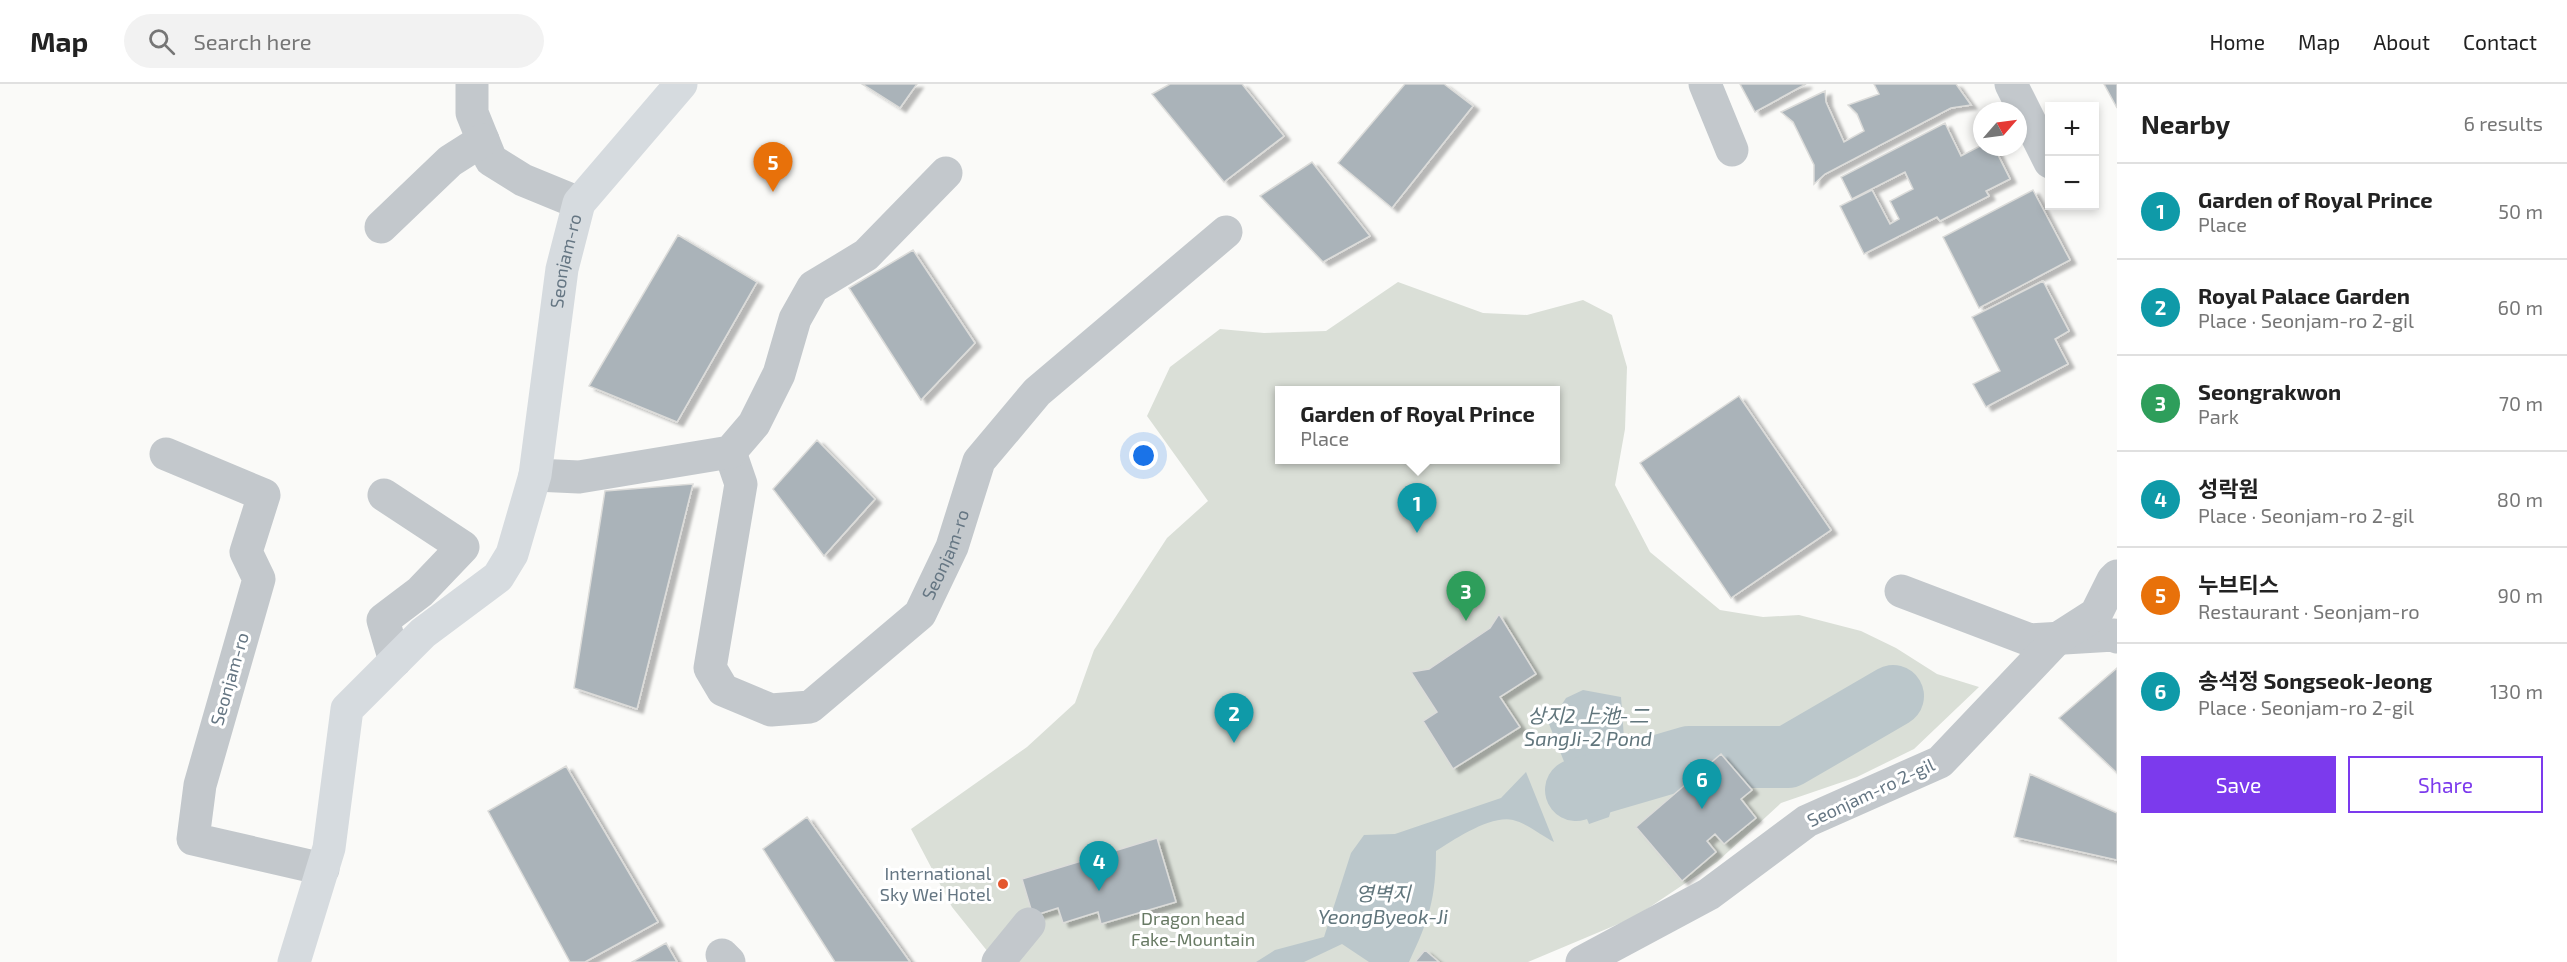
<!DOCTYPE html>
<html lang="en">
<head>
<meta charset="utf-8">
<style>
  body { margin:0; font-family:"Exo 2","Noto Sans KR",sans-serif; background:#f2f2f2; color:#222 }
  .controls { position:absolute; right:18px; top:18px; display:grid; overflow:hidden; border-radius:0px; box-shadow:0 3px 9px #0003 }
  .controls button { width:54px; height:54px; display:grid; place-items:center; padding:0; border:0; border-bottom:2px solid #e0e0e0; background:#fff; color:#222; font:30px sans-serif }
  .compass { position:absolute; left:1973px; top:18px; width:54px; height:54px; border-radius:50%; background:#fff; box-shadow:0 3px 9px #0003; rotate:62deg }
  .you { position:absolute; left:1144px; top:372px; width:21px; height:21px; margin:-15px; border:4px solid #fff; border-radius:50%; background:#1a73e8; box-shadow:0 0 0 9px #1a73e833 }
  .badge { display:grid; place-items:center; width:39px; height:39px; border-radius:50%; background:#7c3aed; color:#fff; font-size:20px; font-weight:700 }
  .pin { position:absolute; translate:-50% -50px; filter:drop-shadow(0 2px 3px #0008) }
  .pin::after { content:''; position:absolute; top:32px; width:21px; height:18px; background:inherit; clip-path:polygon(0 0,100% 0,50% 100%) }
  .popup { position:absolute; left:1275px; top:302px; width:285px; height:78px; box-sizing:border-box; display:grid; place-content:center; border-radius:0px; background:#fff; filter:drop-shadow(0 2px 4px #0005); font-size:20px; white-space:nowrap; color:#767676 }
  .popup b { font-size:22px; color:#222 }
  .popup::after { content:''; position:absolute; left:50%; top:100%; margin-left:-12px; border:12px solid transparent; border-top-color:#fff }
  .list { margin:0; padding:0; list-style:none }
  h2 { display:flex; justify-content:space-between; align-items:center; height:78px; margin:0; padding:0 24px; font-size:26px }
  h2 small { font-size:20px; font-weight:400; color:#767676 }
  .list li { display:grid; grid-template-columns:39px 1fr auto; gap:18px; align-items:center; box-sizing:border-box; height:96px; padding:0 24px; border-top:2px solid #e0e0e0 }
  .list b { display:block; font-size:22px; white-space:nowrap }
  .list p { margin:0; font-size:20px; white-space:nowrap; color:#767676 }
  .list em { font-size:20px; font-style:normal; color:#767676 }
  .actions { display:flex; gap:12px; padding:18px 24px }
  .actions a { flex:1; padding:14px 0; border:2px solid #7c3aed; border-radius:0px; text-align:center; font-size:21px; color:#7c3aed }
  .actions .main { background:#7c3aed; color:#fff }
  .icon { flex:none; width:33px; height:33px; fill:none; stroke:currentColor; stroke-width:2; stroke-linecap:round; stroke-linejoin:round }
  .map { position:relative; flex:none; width:2117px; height:878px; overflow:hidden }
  header { display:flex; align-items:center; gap:36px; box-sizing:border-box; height:84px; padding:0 30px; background:#fff; border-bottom:2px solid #e0e0e0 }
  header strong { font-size:28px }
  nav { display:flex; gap:33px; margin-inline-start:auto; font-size:21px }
  .search { width:420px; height:54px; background:#f2f2f2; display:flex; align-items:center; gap:15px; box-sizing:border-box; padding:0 21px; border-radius:33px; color:#767676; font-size:22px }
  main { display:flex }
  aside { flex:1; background:#fff }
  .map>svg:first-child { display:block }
  .green { fill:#dadfd7; fill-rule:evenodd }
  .water { fill:#bbc7cb }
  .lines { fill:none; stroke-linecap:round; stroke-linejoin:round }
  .river { stroke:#bbc7cb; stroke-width:62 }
  .building { fill:#aab3b9; stroke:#dcdcda; stroke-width:1.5; filter:url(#shadow) }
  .street { stroke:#c3c8cc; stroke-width:33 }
  .secondary { stroke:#d6dbdf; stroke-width:33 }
  .poi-dot { fill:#e4572e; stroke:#fff; stroke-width:2 }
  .labels { text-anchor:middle; stroke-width:6; stroke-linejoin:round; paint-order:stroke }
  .street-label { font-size:18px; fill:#657683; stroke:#fff }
  .poi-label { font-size:18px; fill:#657683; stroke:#fff; text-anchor:end }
  .park-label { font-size:18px; fill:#687a64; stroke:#fff }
  .water-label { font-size:20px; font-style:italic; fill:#60757c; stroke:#fff }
</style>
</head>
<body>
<header>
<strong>Map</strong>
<div class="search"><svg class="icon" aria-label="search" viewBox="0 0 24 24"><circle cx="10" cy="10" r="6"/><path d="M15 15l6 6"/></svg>Search here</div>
<nav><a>Home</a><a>Map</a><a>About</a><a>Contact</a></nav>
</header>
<main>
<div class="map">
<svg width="2117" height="878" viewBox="0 0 2117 878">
  <defs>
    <filter id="shadow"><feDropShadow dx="6" dy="4" stdDeviation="1.5" flood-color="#0004"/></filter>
  </defs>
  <rect width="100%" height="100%" fill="#fafaf8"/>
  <!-- green -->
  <path class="green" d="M1398 198 1483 229 1527 231 1583 216 1612 231 1627 283 1625 345 1615 401 1650 468 1720 526 1763 533 1799 531 1861 547 1896 564 1937 590 1979 603 1914 665 1857 693 1781 719 1717 778 1635 833 1528 878H996L952 823 911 745 1027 663 1075 619 1094 566 1167 454 1208 417 1147 332 1170 283 1220 245 1264 249 1326 247ZM1279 306H1555V376H1279Z"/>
  <!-- water -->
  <path class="water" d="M1583 606 1621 613 1624 654 1642 667 1661 664 1689 673 1674 693 1648 707 1613 718 1609 733 1589 740 1549 640 1566 614Z
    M1526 688 1554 758C1542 752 1526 739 1513 736 1490 731 1454 756 1436 767 1436 814 1429 836 1409 878H1369L1342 860 1304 878H1256L1275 866 1324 853 1351 769 1364 751 1395 750 1501 714Z"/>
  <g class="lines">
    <!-- river -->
    <path class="river" d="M1576 706 1689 673H1788L1893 612"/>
  </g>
  <!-- building -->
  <path class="building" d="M862 0H917L900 24Z
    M1170 0H1242L1284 52 1224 98 1152 10Z
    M1405 0H1444L1473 22 1392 124 1338 79Z
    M1740 0H1806L1755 28Z
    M1874 0H1956L1971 21 1951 24 1825 90 1814 100V81L1793 38 1781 28 1825 7 1826 18 1844 58 1864 47 1857 30 1848 21 1879 10Z
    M2104 0H2117V24Z
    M1945 39 1961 72 1982 61 1994 63 2010 95 1986 107 1989 112 1940 137 1937 133 1864 170 1840 122 1872 106 1890 140 1899 135 1890 117 1913 105 1905 88 1852 115 1841 93Z
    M1312 78 1370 152 1323 178 1260 112Z
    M2033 106 2070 176 1979 224 1943 153Z
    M678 151 757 198 677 338 589 302Z
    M913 166 975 259 921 316 849 204Z
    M2043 197 2069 247 2055 255 2068 280 1986 323 1973 300 2000 287 1972 233Z
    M1739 312 1831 446 1731 514 1640 379Z
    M817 356 875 415 824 472 773 405Z
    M693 400 637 625 574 604 605 407Z
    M1499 530 1536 590 1500 613 1520 643 1453 685 1423 637 1437 628 1411 588 1429 585 1490 544Z
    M2117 584V689L2059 634Z
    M1721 670 1752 706 1741 715 1756 734 1724 760 1715 750 1707 757 1716 768 1682 797 1636 743Z
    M566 682 658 838 585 878H570L488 727Z
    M2030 690 2117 729V776L2014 753Z
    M807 733 910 878H835L763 765Z
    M1157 754 1176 818 1101 840 1098 828 1063 839 1058 824 1033 832 1022 795Z
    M666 859 677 878H632Z
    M1425 866 1439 878H1415Z"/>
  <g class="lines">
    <!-- street -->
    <g class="street">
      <path d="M472 0V29L491 76 523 96 579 119"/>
      <path d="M1705 0 1732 66"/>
      <path d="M2011 0 2050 78"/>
      <path d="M381 143 450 77 483 56"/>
      <path id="s1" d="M730 368 741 400 710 584 723 606 771 626 810 623 920 530 952 463 979 377 1037 308 1226 148"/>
      <path d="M166 370 264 411 246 468 259 495 200 701 193 755 323 785"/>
      <path d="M535 391 579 393 730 368 754 340 779 290 795 235 813 203 866 171 946 89"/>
      <path d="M384 411 463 463 420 508 383 536 395 577"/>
      <path d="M1901 507 2030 556 2114 551 2117 553"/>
      <path d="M722 871 729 878"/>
      <path d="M998 878 1029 840"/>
      <path d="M1582 878 1709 810 1807 737 1940 678 2057 555 2096 530 2113 496 2117 492"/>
    </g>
    <!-- secondary -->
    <path class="secondary" id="s2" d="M294 878 329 764 347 625 423 549 498 493 512 470 535 391 562 185 579 119 681 0"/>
  </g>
  <!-- markers -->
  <circle class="poi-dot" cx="1003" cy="800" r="6"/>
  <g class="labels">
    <!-- street labels -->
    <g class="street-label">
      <text dy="6" stroke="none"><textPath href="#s2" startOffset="786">Seonjam-ro</textPath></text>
      <text dy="6" stroke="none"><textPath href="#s1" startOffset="546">Seonjam-ro</textPath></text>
      <text transform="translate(230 595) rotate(-74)" y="6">Seonjam-ro</text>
      <text transform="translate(1871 709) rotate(-25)" y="6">Seonjam-ro 2-gil</text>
    </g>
    <!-- poi labels -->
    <g class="poi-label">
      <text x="991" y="796">International<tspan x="991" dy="21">Sky Wei Hotel</tspan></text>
    </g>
    <!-- park labels -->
    <g class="park-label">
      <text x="1193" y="841">Dragon head<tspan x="1193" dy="21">Fake-Mountain</tspan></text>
    </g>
    <!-- water labels -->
    <g class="water-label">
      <text x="1588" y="639">상지2 上池-二<tspan x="1588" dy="23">SangJi-2 Pond</tspan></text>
      <text x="1383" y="817">영벽지<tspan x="1383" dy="23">YeongByeok-Ji</tspan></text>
    </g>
  </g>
</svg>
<div class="controls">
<button>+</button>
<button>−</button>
</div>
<svg class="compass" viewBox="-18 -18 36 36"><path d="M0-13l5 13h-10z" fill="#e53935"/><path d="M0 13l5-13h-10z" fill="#767676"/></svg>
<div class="you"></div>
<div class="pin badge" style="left:1417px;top:449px;background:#0f9aa8">1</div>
<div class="popup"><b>Garden of Royal Prince</b>Place</div>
<div class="pin badge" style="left:1234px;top:659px;background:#0f9aa8">2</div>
<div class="pin badge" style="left:1466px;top:537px;background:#2e9e5b">3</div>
<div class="pin badge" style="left:1099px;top:807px;background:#0f9aa8">4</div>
<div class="pin badge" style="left:773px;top:108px;background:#e8710a">5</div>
<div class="pin badge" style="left:1702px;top:725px;background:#0f9aa8">6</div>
</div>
<aside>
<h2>Nearby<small>6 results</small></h2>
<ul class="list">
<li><span class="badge" style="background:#0f9aa8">1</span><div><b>Garden of Royal Prince</b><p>Place</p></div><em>50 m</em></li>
<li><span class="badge" style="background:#0f9aa8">2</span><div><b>Royal Palace Garden</b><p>Place · Seonjam-ro 2-gil</p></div><em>60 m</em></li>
<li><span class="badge" style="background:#2e9e5b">3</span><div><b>Seongrakwon</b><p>Park</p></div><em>70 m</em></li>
<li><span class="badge" style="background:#0f9aa8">4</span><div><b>성락원</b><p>Place · Seonjam-ro 2-gil</p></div><em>80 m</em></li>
<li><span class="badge" style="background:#e8710a">5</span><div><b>누브티스</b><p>Restaurant · Seonjam-ro</p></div><em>90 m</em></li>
<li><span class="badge" style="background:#0f9aa8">6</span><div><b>송석정 Songseok-Jeong</b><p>Place · Seonjam-ro 2-gil</p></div><em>130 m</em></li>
</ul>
<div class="actions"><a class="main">Save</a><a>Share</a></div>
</aside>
</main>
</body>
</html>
